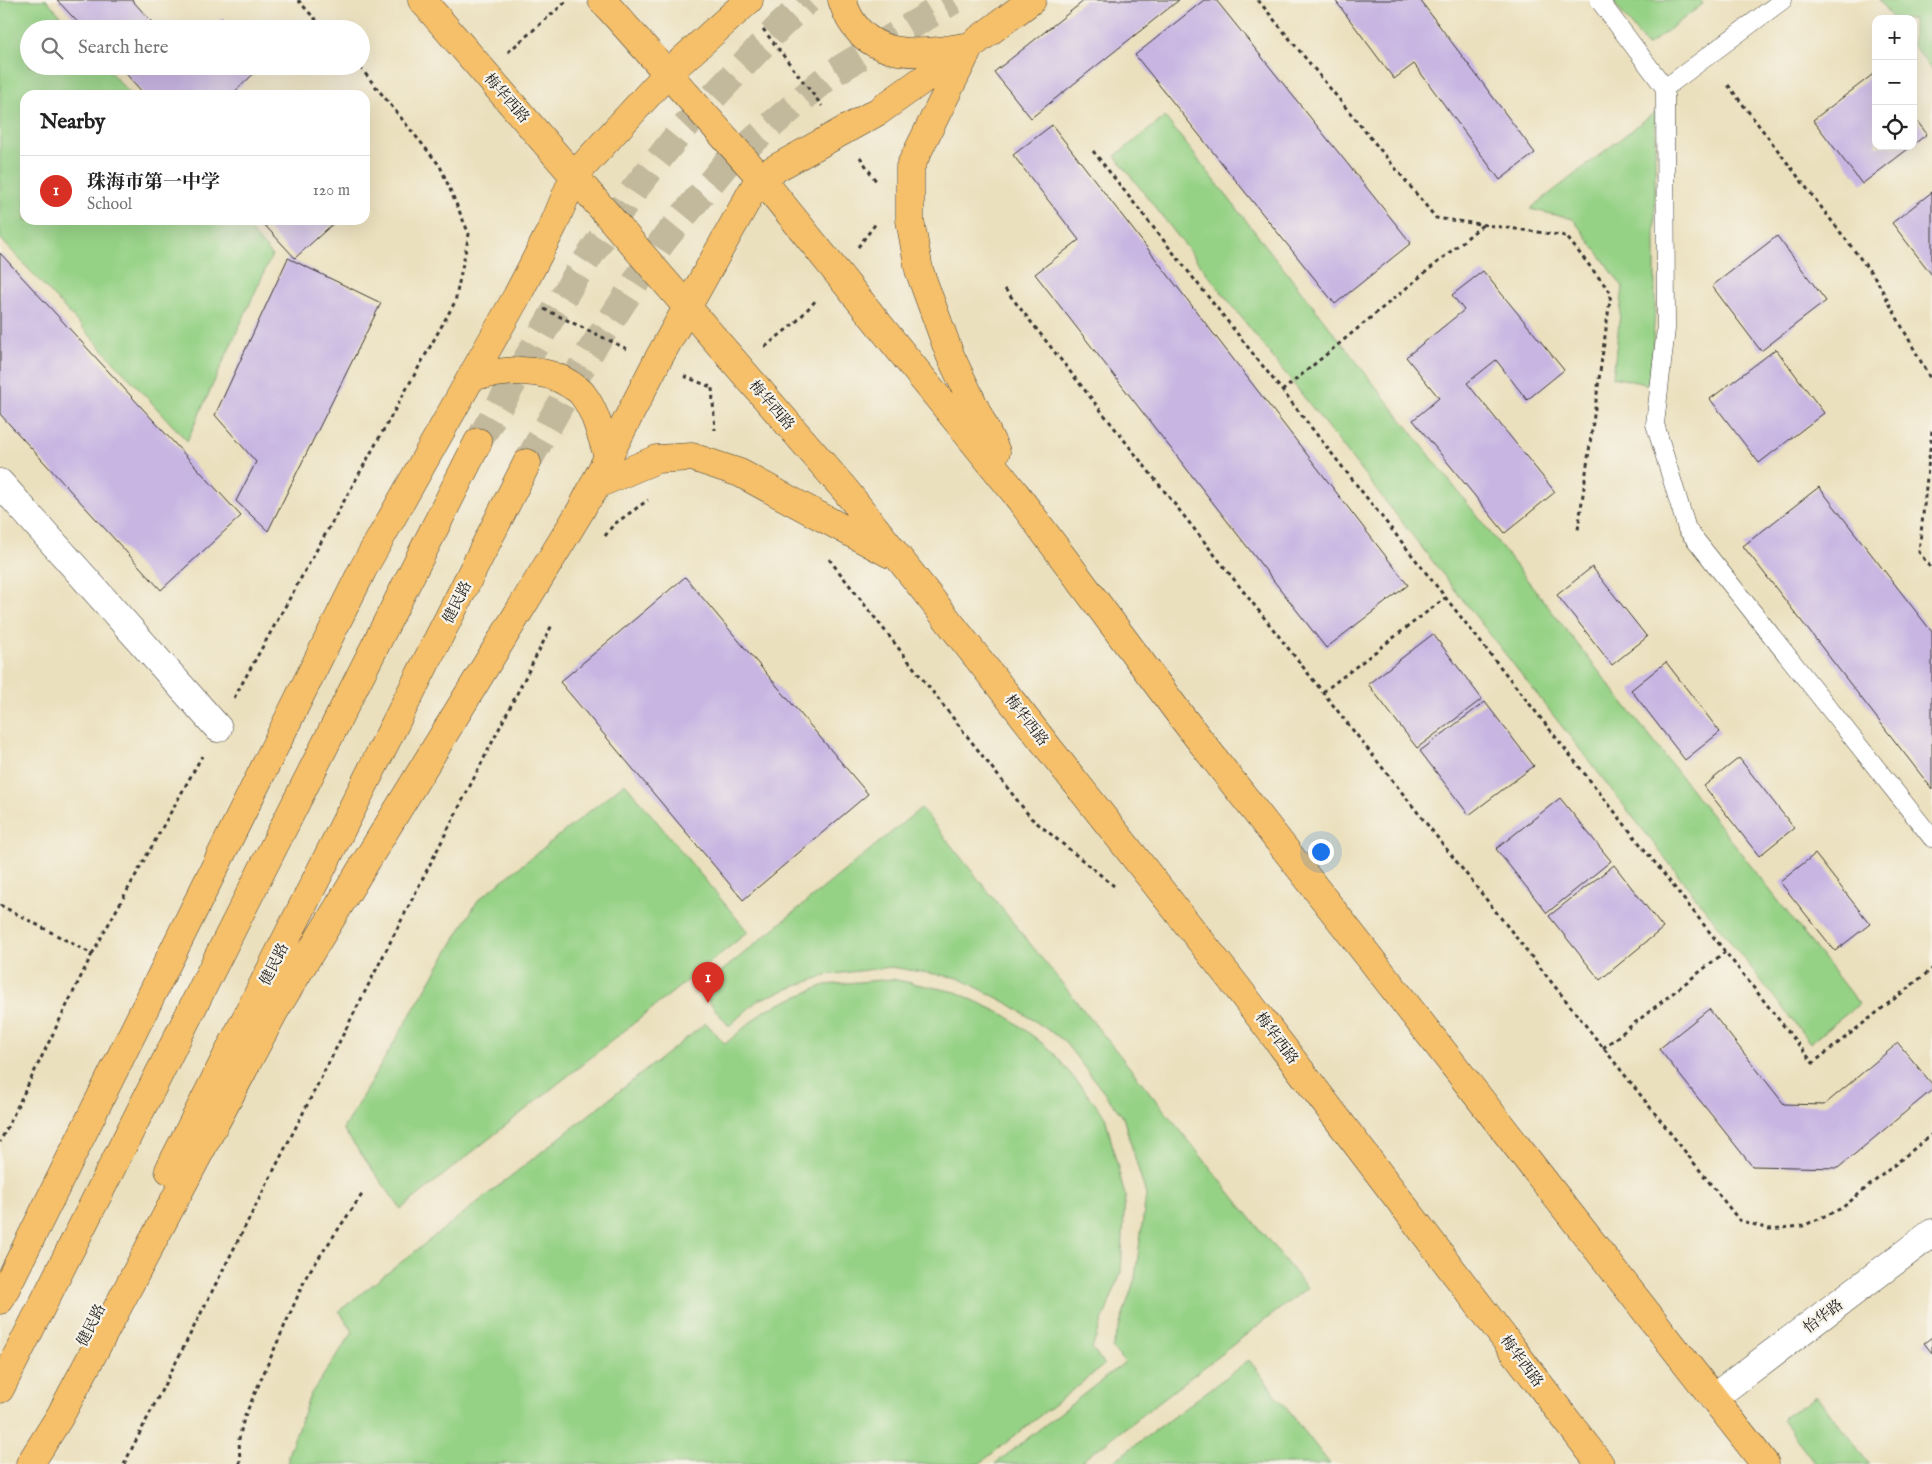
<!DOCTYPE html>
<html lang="en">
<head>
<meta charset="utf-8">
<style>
  body { margin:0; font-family:"IM FELL English","Noto Serif SC",serif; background:#f2f2f2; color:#222 }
  .controls { position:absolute; right:15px; top:15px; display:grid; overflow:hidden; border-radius:10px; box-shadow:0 5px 20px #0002 }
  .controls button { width:45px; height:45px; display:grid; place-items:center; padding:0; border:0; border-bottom:1px solid #e0e0e0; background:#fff; color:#222; font:25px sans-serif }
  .you { position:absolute; left:1320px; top:851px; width:18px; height:18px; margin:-12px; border:4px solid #fff; border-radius:50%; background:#1a73e8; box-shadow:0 0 0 8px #1a73e833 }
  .badge { display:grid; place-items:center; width:32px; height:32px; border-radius:50%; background:#d93025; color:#fff; font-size:16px; font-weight:700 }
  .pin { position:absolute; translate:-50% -41px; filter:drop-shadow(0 1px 2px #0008) }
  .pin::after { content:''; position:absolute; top:26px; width:18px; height:15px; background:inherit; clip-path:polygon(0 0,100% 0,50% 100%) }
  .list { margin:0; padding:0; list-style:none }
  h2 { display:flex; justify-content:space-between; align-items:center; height:65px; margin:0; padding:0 20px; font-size:21px }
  h2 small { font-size:16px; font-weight:400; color:#767676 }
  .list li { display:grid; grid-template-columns:32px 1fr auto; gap:15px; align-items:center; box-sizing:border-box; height:70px; padding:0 20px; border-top:1px solid #e0e0e0 }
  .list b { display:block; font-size:19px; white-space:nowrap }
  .list p { margin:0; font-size:16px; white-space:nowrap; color:#767676 }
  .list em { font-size:16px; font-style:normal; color:#767676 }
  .icon { flex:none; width:28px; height:28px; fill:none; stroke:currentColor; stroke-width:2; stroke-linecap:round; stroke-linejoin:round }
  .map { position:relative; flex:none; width:1932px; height:1464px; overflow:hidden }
  .search { position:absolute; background:#fff; box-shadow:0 5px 20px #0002; left:20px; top:20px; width:350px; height:55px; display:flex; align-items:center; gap:12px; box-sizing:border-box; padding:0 18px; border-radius:28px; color:#767676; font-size:19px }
  .panel { position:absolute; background:#fff; box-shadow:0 5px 20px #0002; left:20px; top:90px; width:350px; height:135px; border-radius:15px }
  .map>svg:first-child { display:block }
  .green { fill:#96d286; stroke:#597751 }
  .building { fill:#c8b5e2 }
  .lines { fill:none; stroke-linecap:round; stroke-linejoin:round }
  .primary-tunnel { stroke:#c2b99d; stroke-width:28; stroke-dasharray:28 14; stroke-linecap:butt }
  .service-casing { stroke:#3b3934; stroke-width:19 }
  .minor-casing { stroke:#3b3934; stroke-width:29 }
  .primary-casing { stroke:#3b3934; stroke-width:29 }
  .path { stroke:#3b3934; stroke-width:3; stroke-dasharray:4 4; stroke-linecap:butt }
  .service { stroke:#fff; stroke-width:18 }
  .minor { stroke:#fff; stroke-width:28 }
  .primary { stroke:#f6c06b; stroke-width:28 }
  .labels { text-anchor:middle; stroke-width:4.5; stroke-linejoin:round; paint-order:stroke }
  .street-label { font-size:15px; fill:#1c1c1c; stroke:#f7f3e8 }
</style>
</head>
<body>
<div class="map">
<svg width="1932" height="1464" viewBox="0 0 1932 1464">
  <rect width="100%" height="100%" fill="#f7f3e8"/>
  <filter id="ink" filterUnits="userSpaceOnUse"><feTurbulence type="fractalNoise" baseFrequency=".02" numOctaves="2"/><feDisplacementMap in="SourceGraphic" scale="10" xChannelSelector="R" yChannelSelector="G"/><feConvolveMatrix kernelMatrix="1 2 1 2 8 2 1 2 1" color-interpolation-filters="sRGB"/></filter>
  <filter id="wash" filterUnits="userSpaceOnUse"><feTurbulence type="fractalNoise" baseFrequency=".0096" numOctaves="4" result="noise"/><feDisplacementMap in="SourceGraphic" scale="20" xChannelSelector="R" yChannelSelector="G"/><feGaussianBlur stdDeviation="1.12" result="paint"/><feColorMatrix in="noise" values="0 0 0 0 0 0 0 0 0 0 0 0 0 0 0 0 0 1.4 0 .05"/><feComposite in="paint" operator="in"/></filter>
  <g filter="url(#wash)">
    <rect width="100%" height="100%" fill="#ebe0bd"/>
    <!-- green -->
    <path class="green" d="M0 0H47L72 29H29V66H105L131 95H25V220H241L272 255 187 441 0 238Z
      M1612 0H1700L1703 4 1647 46Z
      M1879 0H1932V70L1913 45V19H1893Z
      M1655 112V309L1650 385 1613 377 1623 287 1573 219 1530 209Z
      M1165 117 1859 1004 1810 1043 1115 156Z
      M625 783 748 932 401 1209 343 1129 478 900Z
      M921 808 1307 1288 1078 1464H995L1125 1362 1112 1349 1135 1278 1146 1195 1123 1117 1063 1040 1011 1005 959 978 891 967 826 975 758 1000 729 1026 699 990Z
      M892 979 956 992 1007 1016 1051 1050 1105 1116 1125 1196 1121 1273 1092 1348 1104 1365 979 1464H288V1455L310 1395 353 1332 339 1311 706 1023 725 1044 765 1010 825 985Z
      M1249 1360 1330 1464H1110Z
      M1816 1396 1870 1464H1816L1782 1420Z"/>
    <g id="blocks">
      <!-- building -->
      <path class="building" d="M57 0H132L158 29H84Z
        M1085 0H1179L1031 118 994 72Z
        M1204 0H1216L1411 243 1335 304 1135 55Z
        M1335 0H1420L1535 153 1500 180 1414 64 1394 79Z
        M222 18 232 29H211Z
        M119 66H262L231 95H145Z
        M1876 72V146H1912L1862 184 1813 120Z
        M1913 116 1927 134 1913 145Z
        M1052 125 1408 585 1326 648 1035 274 1079 240 1013 155Z
        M1932 192V275L1892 223Z
        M260 220H335L336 221 295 258Z
        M1777 236 1826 301 1761 351 1712 286Z
        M0 253 241 516 161 590 0 414Z
        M288 258 381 303 268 531 236 501 256 462 215 415Z
        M1483 271 1564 370 1527 400 1496 360 1467 383 1555 492 1505 533 1413 420 1439 398 1406 357 1464 310 1452 295Z
        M1776 349 1824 413 1759 463 1710 399Z
        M1819 487 1932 632V789L1743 546Z
        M1592 567 1647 637 1612 665 1557 595Z
        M685 577 868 794 743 900 560 682Z
        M1433 634 1482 699 1417 748 1368 684Z
        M1666 662 1720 732 1685 760 1631 690Z
        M1485 702 1534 766 1469 815 1420 751Z
        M1739 758 1794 828 1759 856 1704 786Z
        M1560 798 1611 861 1547 913 1496 849Z
        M1815 854 1870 924 1835 951 1780 882Z
        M1614 865 1663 928 1600 980 1549 916Z
        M1709 1009 1784 1104 1824 1105 1898 1043 1932 1084V1090L1838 1168 1752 1166 1659 1049Z
        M1932 1337V1353L1924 1343Z"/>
    </g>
  </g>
  <g filter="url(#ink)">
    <use href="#blocks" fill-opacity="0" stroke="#3b3934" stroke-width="1"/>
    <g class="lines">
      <!-- primary-tunnel -->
      <path class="primary-tunnel" d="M478 442 574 279 634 190 681 131 780 26 808 0
        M527 463 590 352 662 242 726 164 830 75 954 0"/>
      <defs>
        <path id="service" d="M1599 0 1665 88 1666 329 1655 424 1687 529 1932 838
          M1665 88 1783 0"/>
        <path id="minor" d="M0 483 218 728
          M1713 1398 1932 1233"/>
        <path id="primary" d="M422 0 846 491 1237 987 1600 1464
          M602 0 760 177 1015 493 1181 716 1765 1464
          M842 0C860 59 913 57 964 47
          M968 50 910 167V220L919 270 950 355 996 452
          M473 376C506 371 543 365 571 385 575 388 581 391 583 395 596 412 601 436 608 456
          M590 496 598 484 657 459 692 457 740 473 890 554
          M169 1170 527 463
          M0 1300 363 569 517 296 554 224 574 176 667 74 749 0
          M0 1389 478 442
          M30 1464 60 1416 274 1012 581 510 656 363 760 177 879 111 970 46 1032 0"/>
      </defs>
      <!-- service casing -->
      <use href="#service" class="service-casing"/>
      <!-- minor casing -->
      <use href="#minor" class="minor-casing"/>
      <!-- primary casing -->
      <use href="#primary" class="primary-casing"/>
      <!-- path -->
      <path class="path" d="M298 0 324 29
        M1258 0 1436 218 1566 236 1611 293 1578 530
        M763 29 822 106
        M508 52 568 0
        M1728 85 1876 279 1932 382
        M1093 151 1813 1063 1932 969
        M860 157 876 181
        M858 247 877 222
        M1005 289 1739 1220 1769 1229 1803 1226 1842 1208 1932 1134
        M544 309 627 349
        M765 347 797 321 817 299
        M684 376 713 388
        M712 388 715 430
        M1282 391 1485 223
        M1932 431 1919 552 1932 570
        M605 536 613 525 648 500
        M829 559 1031 818 1114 886
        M1323 692 1445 598
        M234 698 455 302 469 234 440 166 359 66
        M0 905 92 954 0 1142
        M92 954 202 756
        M1603 1048 1725 952
        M124 1464 552 625
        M240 1464 239 1439 244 1418 307 1275 363 1193"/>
      <!-- service -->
      <use href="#service" class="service"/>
      <!-- minor -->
      <use href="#minor" class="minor"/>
      <!-- primary -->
      <use href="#primary" class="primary"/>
    </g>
  </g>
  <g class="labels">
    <!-- street labels -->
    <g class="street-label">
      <text transform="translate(507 98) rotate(49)" y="5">梅华西路</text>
      <text transform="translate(772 405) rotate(49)" y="5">梅华西路</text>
      <text transform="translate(457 602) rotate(-63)" y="5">健民路</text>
      <text transform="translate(1027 720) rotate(52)" y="5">梅华西路</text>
      <text transform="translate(274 964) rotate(-63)" y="5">健民路</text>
      <text transform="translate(1277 1038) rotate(53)" y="5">梅华西路</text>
      <text transform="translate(1823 1316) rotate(-37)" y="5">怡华路</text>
      <text transform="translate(91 1325) rotate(-63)" y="5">健民路</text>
      <text transform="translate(1522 1361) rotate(53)" y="5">梅华西路</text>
    </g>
  </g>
</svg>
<div class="controls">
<button>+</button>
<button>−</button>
<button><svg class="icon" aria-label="locate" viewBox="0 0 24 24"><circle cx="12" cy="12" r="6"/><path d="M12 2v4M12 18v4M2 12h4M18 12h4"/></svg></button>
</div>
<div class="you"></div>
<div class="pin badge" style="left:708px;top:1003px">1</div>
<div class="search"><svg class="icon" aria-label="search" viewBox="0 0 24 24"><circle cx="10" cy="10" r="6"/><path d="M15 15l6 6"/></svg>Search here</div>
<section class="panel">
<h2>Nearby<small></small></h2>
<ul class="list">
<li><span class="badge">1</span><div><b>珠海市第一中学</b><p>School</p></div><em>120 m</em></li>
</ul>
</section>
</div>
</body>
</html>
